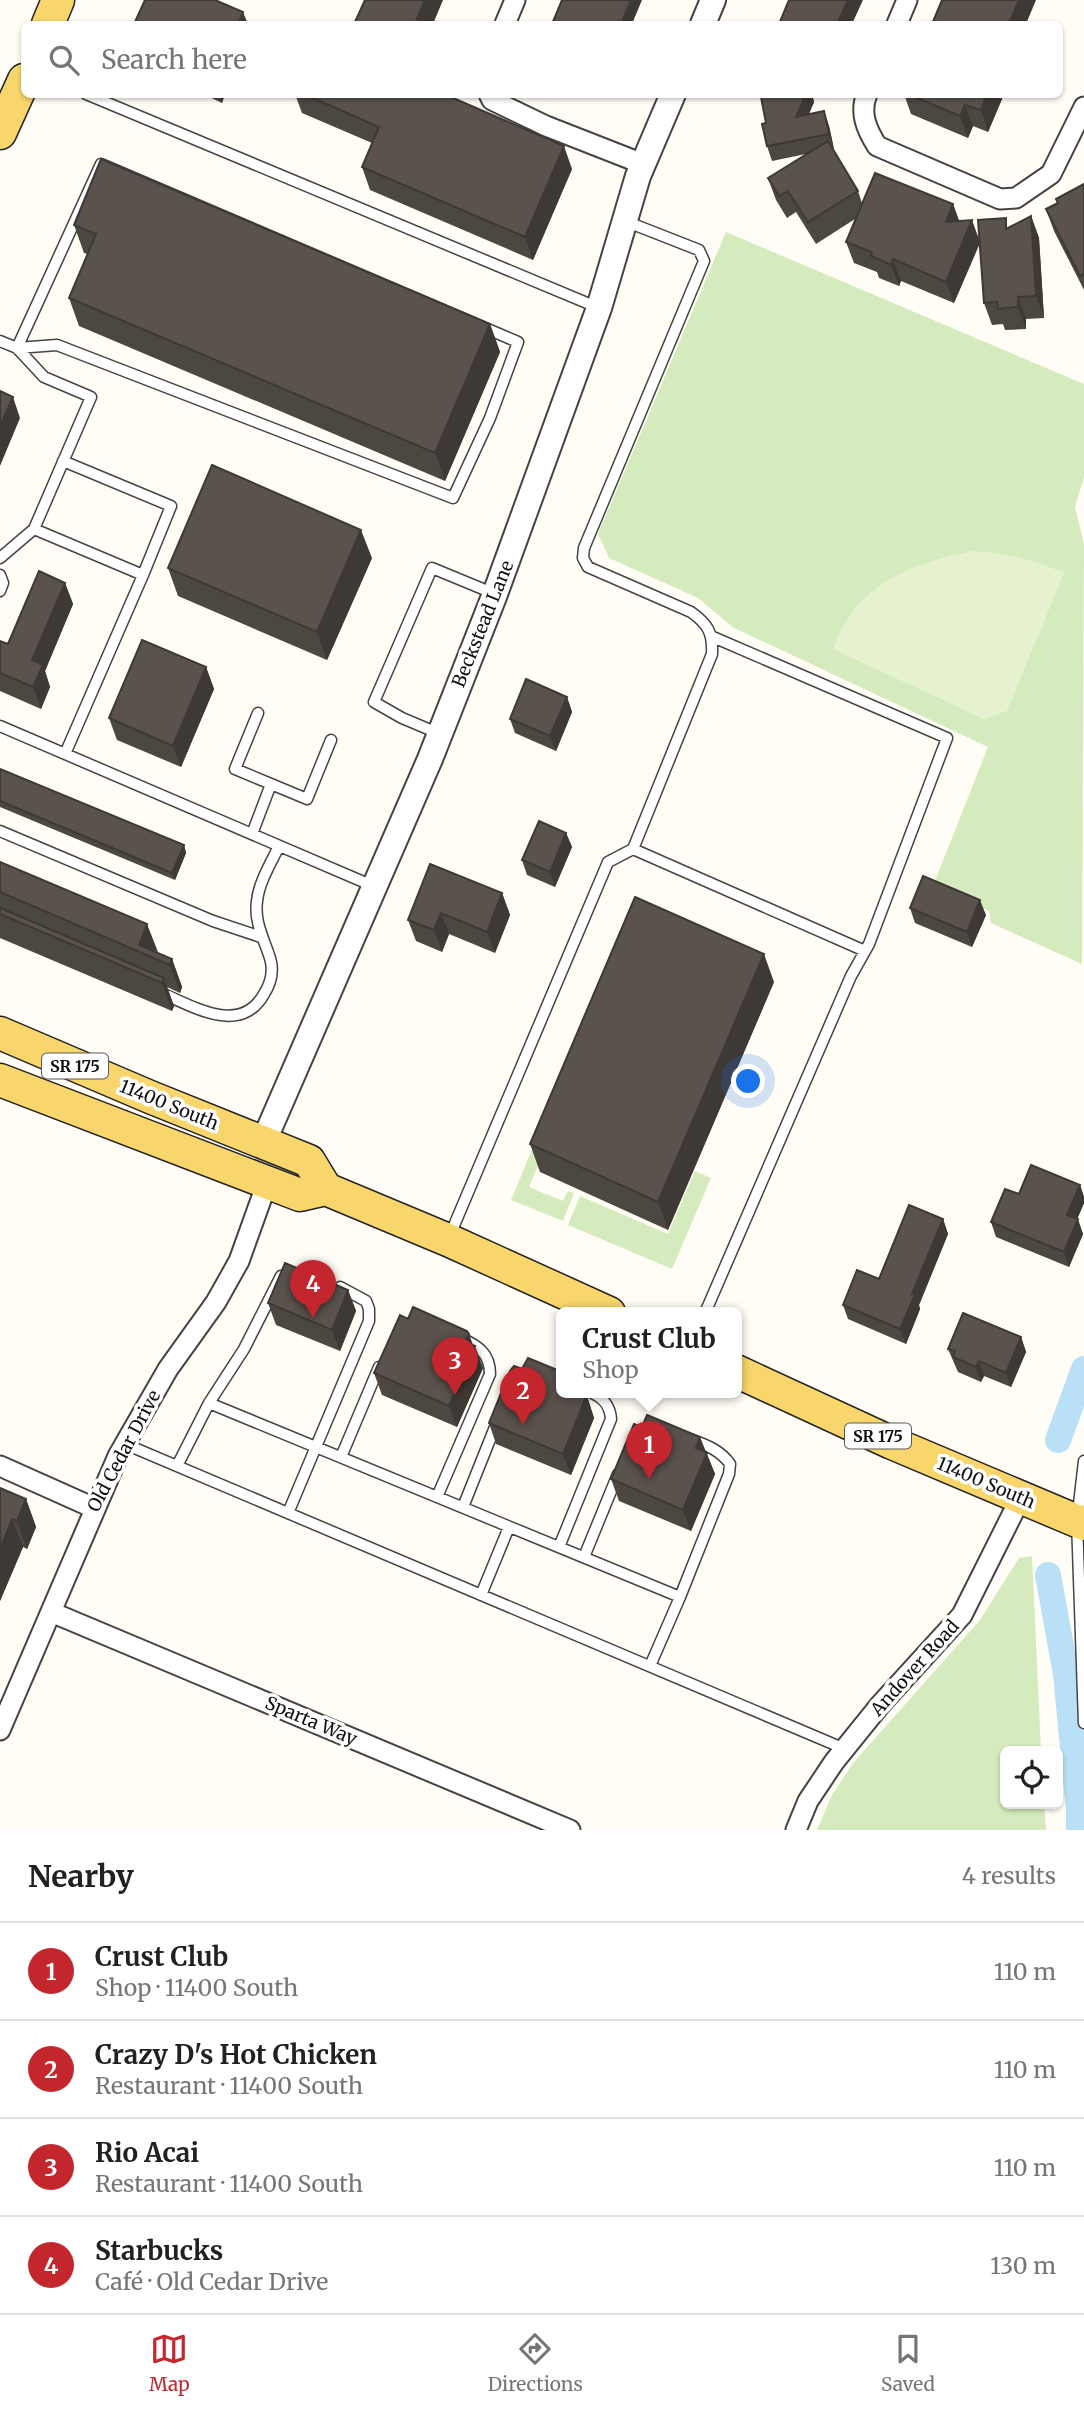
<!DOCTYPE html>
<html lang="en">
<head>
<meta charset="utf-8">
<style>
  body { margin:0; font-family:Merriweather,serif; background:#f2f2f2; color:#202124 }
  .controls { position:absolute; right:21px; bottom:21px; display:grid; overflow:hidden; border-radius:10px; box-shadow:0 2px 5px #0004 }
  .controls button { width:63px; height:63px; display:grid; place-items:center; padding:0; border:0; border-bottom:2px solid #e0e0e0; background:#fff; color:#202124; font:35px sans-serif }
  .you { position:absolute; left:749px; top:1082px; width:24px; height:24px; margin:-18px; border:5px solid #fff; border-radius:50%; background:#1a73e8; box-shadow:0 0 0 10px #1a73e833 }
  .badge { display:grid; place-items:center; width:46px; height:46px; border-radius:50%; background:#c4262e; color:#fff; font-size:23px; font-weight:700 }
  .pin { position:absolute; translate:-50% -58px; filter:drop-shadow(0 2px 4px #0008) }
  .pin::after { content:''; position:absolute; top:37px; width:24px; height:21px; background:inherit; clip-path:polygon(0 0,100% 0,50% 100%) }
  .popup { position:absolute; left:556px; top:1307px; width:186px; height:91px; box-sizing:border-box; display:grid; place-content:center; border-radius:10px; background:#fff; filter:drop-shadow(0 2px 5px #0005); font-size:23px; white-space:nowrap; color:#757577 }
  .popup b { font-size:26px; color:#202124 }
  .popup::after { content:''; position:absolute; left:50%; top:100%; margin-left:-14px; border:14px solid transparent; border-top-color:#fff }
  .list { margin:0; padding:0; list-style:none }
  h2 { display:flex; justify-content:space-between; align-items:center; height:91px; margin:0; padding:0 28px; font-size:30px }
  h2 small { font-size:23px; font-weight:400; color:#757577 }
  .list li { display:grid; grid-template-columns:46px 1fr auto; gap:21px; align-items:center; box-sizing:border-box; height:98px; padding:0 28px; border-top:2px solid #e0e0e0 }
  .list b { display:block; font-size:26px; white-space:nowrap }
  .list p { margin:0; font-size:23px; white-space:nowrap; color:#757577 }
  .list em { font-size:23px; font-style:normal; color:#757577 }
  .icon { flex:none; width:38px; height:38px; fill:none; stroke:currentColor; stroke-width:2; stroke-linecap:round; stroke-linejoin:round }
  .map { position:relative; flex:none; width:1084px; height:1830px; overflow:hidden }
  .search { position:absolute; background:#fff; box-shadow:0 2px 5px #0004; left:21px; right:21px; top:21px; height:77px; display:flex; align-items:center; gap:18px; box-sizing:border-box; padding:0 24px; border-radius:10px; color:#757577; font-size:26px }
  .sheet { height:483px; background:#fff }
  nav { display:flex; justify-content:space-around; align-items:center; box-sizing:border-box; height:98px; border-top:2px solid #e0e0e0; background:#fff; font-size:19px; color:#757577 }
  nav a { display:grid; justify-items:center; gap:4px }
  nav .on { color:#c4262e }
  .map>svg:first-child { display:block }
  .green { fill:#d5ebbd }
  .pitch { fill:#e6f2cf }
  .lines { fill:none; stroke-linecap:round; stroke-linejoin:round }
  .canal { stroke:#b9e0f7; stroke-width:26 }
  .service-casing { stroke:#444; stroke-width:13 }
  .minor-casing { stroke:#444; stroke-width:23 }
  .tertiary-casing { stroke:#444; stroke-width:28 }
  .primary-casing { stroke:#222; stroke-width:35 }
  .service { stroke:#fff; stroke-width:10 }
  .minor { stroke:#fff; stroke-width:19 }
  .tertiary { stroke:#fff; stroke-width:24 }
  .primary { stroke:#f9d66b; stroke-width:32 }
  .wall { fill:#4d4742 }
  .shaded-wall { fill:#3f3936 }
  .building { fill:#5a524d; stroke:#3f3936; stroke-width:2 }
  .labels { text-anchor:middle; stroke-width:7; stroke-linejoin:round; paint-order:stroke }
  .shield { fill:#fff; stroke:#585858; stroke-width:2 }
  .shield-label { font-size:16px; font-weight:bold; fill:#111 }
  .street-label { font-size:18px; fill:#111; stroke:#fff }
</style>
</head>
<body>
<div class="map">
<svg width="1084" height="1830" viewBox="0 0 1084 1830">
  <rect width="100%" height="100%" fill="#fffdf5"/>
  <!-- green -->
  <path class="green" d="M726 232 1084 384V477L1075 507 1084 544 1082 964 991 923 989 911 933 886 988 747 734 628 698 598 609 558 598 534Z
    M544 1121 555 1125 529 1187 563 1201 568 1191 574 1193 563 1221 511 1200Z
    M695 1171 711 1178 672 1269 568 1225 580 1196 668 1234Z
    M1032 1556 1041 1751H1005V1804H1044L1046 1830H817L832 1795 854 1762 980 1620 1019 1558Z"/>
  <!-- pitch -->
  <path class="pitch" d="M973 551C1006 553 1034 560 1064 573L1007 711 984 719 833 649C837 640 841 629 847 620 872 578 928 559 973 551Z"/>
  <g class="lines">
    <!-- canal -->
    <path class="canal" d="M1058 1440 1084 1369
      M1048 1575 1066 1674 1079 1810V1830"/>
    <defs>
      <path id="service" d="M86 94 599 308
        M101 164 518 342 490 418 453 498 57 345 17 348Z
        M0 341 17 348 44 377 91 397 34 529 143 575 171 506 63 461
        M0 558 34 529
        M0 575 3 583 0 591
        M0 726 373 886
        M440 734 402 718 374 702 432 568 495 594
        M65 754 143 575
        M271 784 307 799 331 740
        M0 831 213 921 261 937
        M252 834 271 784 235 769 258 713
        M633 849 865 951
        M159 992C191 1005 240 1037 264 994 271 983 274 971 270 958 264 939 254 922 257 901 259 882 271 863 279 846
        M450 1235 608 862 633 849 712 654C713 633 708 624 691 612L588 567 583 558 584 548 704 261 699 250 625 221
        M705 1313 851 976 869 944 947 738 713 637
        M209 1403 244 1349 281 1276
        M125 1444 845 1749
        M341 1457 379 1367
        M1084 1461 1077 1521 1084 1723
        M177 1466 209 1403 680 1597 650 1666
        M437 1497 490 1374C490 1353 478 1346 461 1338
        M463 1507 497 1422
        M288 1513 369 1321V1309L366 1301 340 1287
        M559 1547 611 1419C610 1406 604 1398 592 1393
        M584 1557 618 1474
        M481 1595 509 1527
        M680 1597 729 1474 730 1464C721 1451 707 1445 692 1440"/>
      <path id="minor" d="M505 24 515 0
        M897 24 907 0
        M489 94 492 100 546 126 643 164
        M867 94C859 113 867 130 877 146L1000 199 1016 198 1051 174 1084 107
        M0 1466 94 1508
        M51 1612 570 1830
        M0 1730 118 1456 168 1369 216 1302 239 1261 267 1183
        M796 1830 808 1801 834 1762 880 1705 962 1615 1021 1497"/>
      <path id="tertiary" d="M703 24 713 0
        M263 1143 430 759 495 594 599 308 638 176 673 94"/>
      <path id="primary" d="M48 24 58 0
        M0 133 24 80
        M0 1033 150 1097 309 1161 326 1189
        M0 1080 300 1195 326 1189 448 1240 609 1313
        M736 1371 892 1443 1084 1524"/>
    </defs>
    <!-- service casing -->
    <use href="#service" class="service-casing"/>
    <!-- minor casing -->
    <use href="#minor" class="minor-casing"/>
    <!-- tertiary casing -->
    <use href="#tertiary" class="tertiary-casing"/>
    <!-- primary casing -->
    <use href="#primary" class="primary-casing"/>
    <!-- service -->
    <use href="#service" class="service"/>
    <!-- minor -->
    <use href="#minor" class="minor"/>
    <!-- tertiary -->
    <use href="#tertiary" class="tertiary"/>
    <!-- primary -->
    <use href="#primary" class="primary"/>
  </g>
  <!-- wall -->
  <path class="wall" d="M203 94H225L222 103Z
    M295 94H444L572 169 533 260 370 190 362 167 372 143 302 113Z
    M773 94H812L814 102 809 114 824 111 829 126 834 149H833L858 191 862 203 953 204 959 221 980 239 1009 227 1031 216 1039 238 1044 318 1026 319V329L1005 330 1003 324 992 325 984 303 980 243 954 303 901 281 899 286 879 278 877 272 854 263 846 242 855 219 816 244 796 212 787 218 776 200 768 178 806 154 772 161 767 146 766 123Z
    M904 94H1001L1002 99 988 132 973 126 968 138 911 114Z
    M1084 184V290L1054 231 1046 209 1057 204Z
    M74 225 490 324 500 352 445 481 79 326 69 298 88 254 84 253Z
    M372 558 327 660 178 596 168 568Z
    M65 583 73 604 45 671 50 687 41 709 0 691V641L8 644Z
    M206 667 214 689 181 767 117 740 109 718Z
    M567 697 572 712 556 751 515 733 510 719Z
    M0 769 184 845 186 853 175 880 0 807Z
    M566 833 572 847 555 887 527 875 522 860Z
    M0 862 157 953 172 959 182 987 180 993 167 987 174 1006 172 1011 0 938Z
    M502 893 510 915 495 953 449 934 442 952 416 941 408 920Z
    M910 908 986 915 972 947 915 923Z
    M774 982 668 1230 540 1172 530 1144Z
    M1080 1185 1084 1197V1203L1077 1219 1083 1234 1069 1267 996 1237 991 1222 1019 1194Z
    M943 1219 948 1234 919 1305 920 1309 906 1344 848 1319 843 1305 879 1279Z
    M348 1290 356 1311 340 1351 276 1325 268 1303Z
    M1021 1337 1026 1352 1011 1387 984 1376 981 1382 958 1372 948 1349Z
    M473 1345 483 1368 457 1427 382 1395 374 1373Z
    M562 1393H586L594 1418 571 1475 496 1444 489 1423Z
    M706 1452 715 1474 691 1531 619 1501 611 1479Z
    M0 1488 26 1499 36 1527 27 1549 23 1547 0 1601Z"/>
  <!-- shaded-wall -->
  <path class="shaded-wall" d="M425 0H443L433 24H419L417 19Z
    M631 0H642L632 24H621Z
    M848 0H863L852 24H837Z
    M1019 0H1036L1026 24H1009Z
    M243 12 248 24H238Z
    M219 94H225L222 103Z
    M806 94H812L814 102 801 132 796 117Z
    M987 94H1001L1002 99 988 132 981 110Z
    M965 105 973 126 968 138 960 116Z
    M824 111 829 126 834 149 829 134Z
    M564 146 572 169 533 260 525 237Z
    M953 204 961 226 946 222Z
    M1031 216 1039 238 1044 318 1036 296Z
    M972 220 980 242 954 303 946 282Z
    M893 259 901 281 899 286 891 265Z
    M1018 297 1026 319V329L1018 307Z
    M490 324 500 352 445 481 435 453Z
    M13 397 20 418 0 466V426Z
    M361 530 372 558 327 660 317 632Z
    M65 583 73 604 45 671 50 687 41 709 33 687 32 660Z
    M206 667 214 689 181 767 173 746Z
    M567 697 572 712 556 751 550 736Z
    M566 833 572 847 555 887 550 872Z
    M184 845 186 853 175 880 172 873Z
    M502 893 510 915 495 953 487 932Z
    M980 900 986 915 972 947 967 932Z
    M441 913 449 934 442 952 434 930Z
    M147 924 158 952 139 945Z
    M764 954 774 982 668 1230 658 1202Z
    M172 959 182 987 180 993 170 965Z
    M164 978 174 1006 172 1011 162 983Z
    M1080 1185 1084 1197V1203L1073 1229 1067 1215Z
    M943 1219 948 1234 919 1305 920 1309 906 1344 900 1329 912 1294Z
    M1078 1219 1083 1234 1069 1267 1064 1252Z
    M348 1290 356 1311 340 1351 332 1330Z
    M469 1334 474 1348 475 1346 483 1368 457 1427 449 1406 465 1342Z
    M1021 1337 1026 1352 1011 1387 1006 1373Z
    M979 1361 984 1376 981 1382 976 1367Z
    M577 1393H586L594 1418 571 1475 563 1454Z
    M700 1437 715 1474 691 1531 683 1510 696 1448Z
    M26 1499 36 1527 27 1549 17 1521Z
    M12 1519 23 1547 0 1601V1549Z"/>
  <!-- building -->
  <path class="building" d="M145 0H215L243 12 238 24H134Z
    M365 0H425L417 19 420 20 419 24H354Z
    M562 0H631L621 24H552Z
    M789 0H848L837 24H779Z
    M942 0H1019L1009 24H932Z
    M304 94H444L564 146 525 237 362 167 379 127Z
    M773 94H806L796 117 824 111 829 134 767 146 762 124 766 123 761 97Z
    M908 94H987L981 110 965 105 960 116Z
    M828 141 858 191 808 222 788 191 779 196 768 178Z
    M101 159 490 324 435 453 69 298 96 234 74 225Z
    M875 173 953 204 946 222 972 220 946 282 893 259 891 265 871 256 872 252 846 242Z
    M1084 184V274L1080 276 1046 209 1058 203 1056 199Z
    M1031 216 1036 296 1018 297V307L998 309 997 302 984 303 978 220 1006 218V229Z
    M0 391 13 397 0 426Z
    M212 465 361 530 317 632 168 568Z
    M39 571 65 583 32 660 43 665 33 687 0 673V641L8 644Z
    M142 640 206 667 173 746 109 718Z
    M526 679 567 697 550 736 510 719Z
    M0 769 184 845 172 873 0 801Z
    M539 821 566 833 550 872 522 860Z
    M0 862 147 924 139 945 172 959 170 965 0 892Z
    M430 864 502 893 487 932 441 913 434 930 408 920Z
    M923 876 980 900 967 932 910 908Z
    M635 897 764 954 658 1202 530 1144Z
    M0 908 164 978 162 983 0 914Z
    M1031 1165 1080 1185 1067 1215 1078 1219 1064 1252 991 1222 1005 1189 1019 1194Z
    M909 1205 943 1219 912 1294 915 1295 900 1329 843 1305 857 1270 879 1279Z
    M285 1263 348 1290 332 1330 268 1303Z
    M413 1307 467 1331 469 1334 465 1342 475 1346 449 1406 374 1373 400 1315 408 1319Z
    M963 1313 1021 1337 1006 1373 979 1361 976 1367 953 1357 955 1351 948 1349Z
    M528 1358 562 1372V1393H578L586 1397 563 1454 489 1423 510 1371 514 1366 522 1369Z
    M647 1415 700 1437 696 1448 707 1453 683 1510 611 1479 634 1424 642 1427Z
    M0 1488 26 1499 17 1521 12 1519 0 1549Z"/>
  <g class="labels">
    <!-- shield labels -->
    <g class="shield">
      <rect x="42" y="1053.5" width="66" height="25" rx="5"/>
      <rect x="845" y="1423.5" width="66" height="25" rx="5"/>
    </g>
    <g class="shield-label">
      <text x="75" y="1072">SR 175</text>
      <text x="878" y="1442">SR 175</text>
    </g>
    <!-- street labels -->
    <g class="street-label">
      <text transform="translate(483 624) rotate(-68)" y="6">Beckstead Lane</text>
      <text transform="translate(169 1105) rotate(22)" y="6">11400 South</text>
      <text transform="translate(124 1451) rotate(-62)" y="6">Old Cedar Drive</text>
      <text transform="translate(986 1483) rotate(23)" y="6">11400 South</text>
      <text transform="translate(915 1668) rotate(-48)" y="6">Andover Road</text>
      <text transform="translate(311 1721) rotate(23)" y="6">Sparta Way</text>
    </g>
  </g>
</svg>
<div class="controls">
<button><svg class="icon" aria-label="locate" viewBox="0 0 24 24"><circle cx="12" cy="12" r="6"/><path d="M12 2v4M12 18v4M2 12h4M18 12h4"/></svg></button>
</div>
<div class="you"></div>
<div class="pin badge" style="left:649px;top:1479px">1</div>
<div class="popup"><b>Crust Club</b>Shop</div>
<div class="pin badge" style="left:523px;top:1425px">2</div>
<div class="pin badge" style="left:455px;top:1395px">3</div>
<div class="pin badge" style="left:313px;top:1318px">4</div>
<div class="search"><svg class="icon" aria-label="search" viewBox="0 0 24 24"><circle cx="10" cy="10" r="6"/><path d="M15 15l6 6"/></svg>Search here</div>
</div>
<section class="sheet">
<h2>Nearby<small>4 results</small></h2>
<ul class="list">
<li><span class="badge">1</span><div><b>Crust Club</b><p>Shop · 11400 South</p></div><em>110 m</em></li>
<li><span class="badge">2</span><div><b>Crazy D's Hot Chicken</b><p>Restaurant · 11400 South</p></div><em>110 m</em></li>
<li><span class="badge">3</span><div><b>Rio Acai</b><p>Restaurant · 11400 South</p></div><em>110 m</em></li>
<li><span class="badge">4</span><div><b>Starbucks</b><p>Café · Old Cedar Drive</p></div><em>130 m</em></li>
</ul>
</section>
<nav>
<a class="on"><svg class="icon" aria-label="map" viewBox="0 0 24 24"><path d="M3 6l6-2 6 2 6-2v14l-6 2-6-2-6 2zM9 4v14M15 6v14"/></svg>Map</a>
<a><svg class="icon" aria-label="directions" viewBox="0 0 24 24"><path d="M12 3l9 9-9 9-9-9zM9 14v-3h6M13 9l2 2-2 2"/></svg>Directions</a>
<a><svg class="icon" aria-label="saved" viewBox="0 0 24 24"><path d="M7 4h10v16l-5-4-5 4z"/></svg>Saved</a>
</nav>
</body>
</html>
